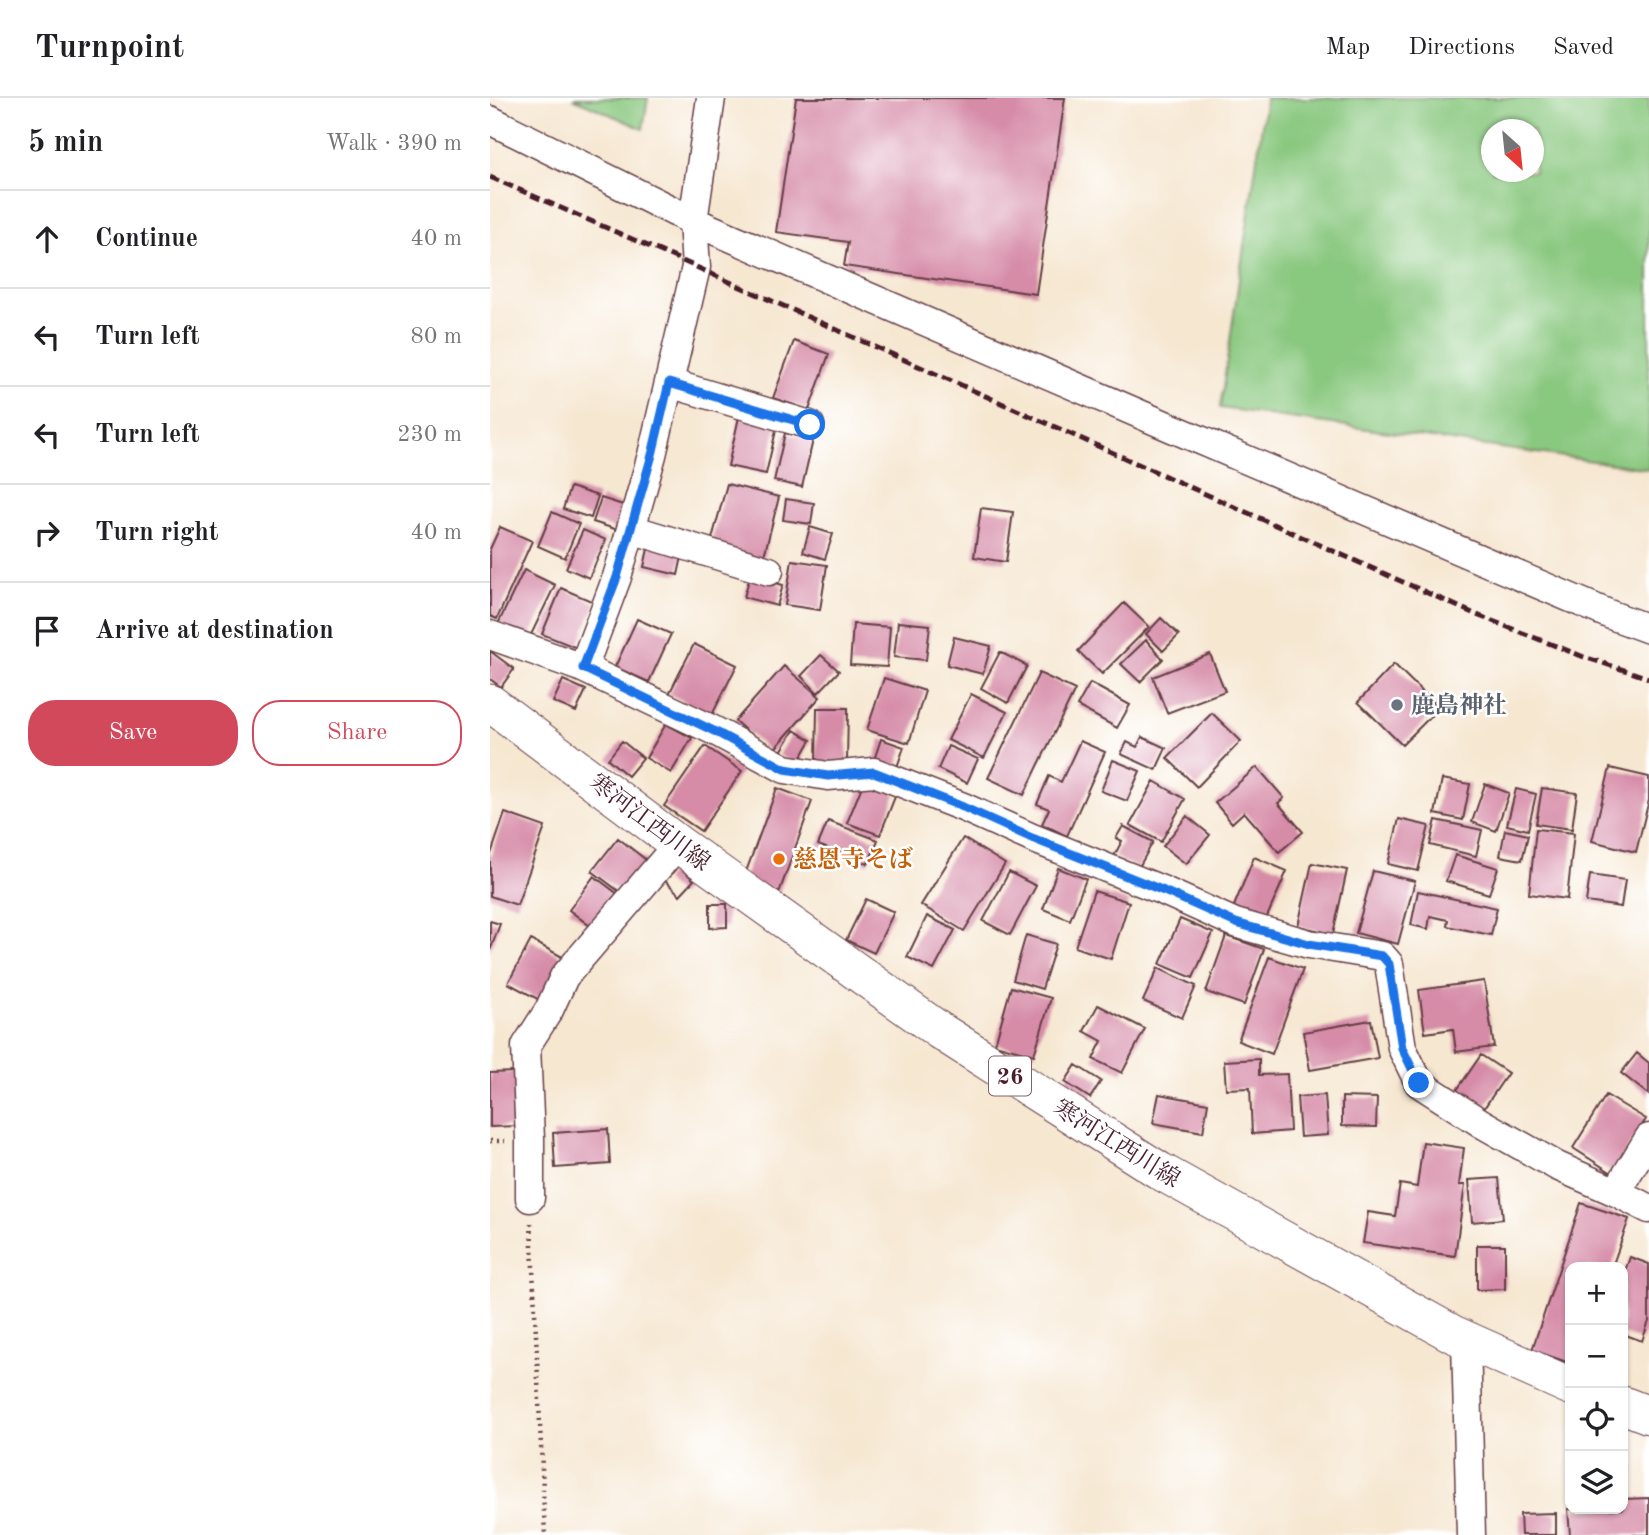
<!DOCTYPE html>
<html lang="en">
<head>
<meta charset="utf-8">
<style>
  body { margin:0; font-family:"Old Standard TT","Noto Serif JP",serif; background:#f6f6f6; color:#202124 }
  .controls { position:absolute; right:21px; bottom:21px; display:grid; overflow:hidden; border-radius:14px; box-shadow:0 2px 5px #0004 }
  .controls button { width:63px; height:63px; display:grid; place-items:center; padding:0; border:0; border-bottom:2px solid #e0e0e0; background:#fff; color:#202124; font:35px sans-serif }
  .compass { position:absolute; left:991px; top:21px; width:63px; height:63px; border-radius:50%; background:#fff; box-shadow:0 2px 5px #0004; rotate:153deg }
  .stop { position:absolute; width:21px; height:21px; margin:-16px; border:5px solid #1a73e8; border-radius:50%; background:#fff }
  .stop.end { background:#1a73e8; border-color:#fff; box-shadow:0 2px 7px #0008 }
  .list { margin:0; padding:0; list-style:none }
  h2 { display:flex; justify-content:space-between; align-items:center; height:91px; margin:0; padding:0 28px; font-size:30px }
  h2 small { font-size:23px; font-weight:400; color:#757577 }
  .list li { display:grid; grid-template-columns:46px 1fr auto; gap:21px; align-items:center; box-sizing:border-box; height:98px; padding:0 28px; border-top:2px solid #e0e0e0 }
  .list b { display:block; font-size:26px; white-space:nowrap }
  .list em { font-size:23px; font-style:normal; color:#757577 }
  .actions { display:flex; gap:14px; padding:21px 28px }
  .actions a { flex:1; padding:16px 0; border:2px solid #d1495b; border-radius:28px; text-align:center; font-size:24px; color:#d1495b }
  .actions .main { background:#d1495b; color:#fff }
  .icon { flex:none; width:38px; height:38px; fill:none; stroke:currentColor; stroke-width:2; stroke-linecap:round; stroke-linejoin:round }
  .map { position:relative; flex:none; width:1159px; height:1437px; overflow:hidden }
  header { display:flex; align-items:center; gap:42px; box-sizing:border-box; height:98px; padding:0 35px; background:#fff; border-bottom:2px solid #e0e0e0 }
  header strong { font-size:33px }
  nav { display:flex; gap:38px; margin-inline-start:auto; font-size:24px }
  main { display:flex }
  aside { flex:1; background:#fff }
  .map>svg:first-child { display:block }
  .green { fill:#89c87f; stroke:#6a7455; stroke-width:2; fill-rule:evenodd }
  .building { fill:#d68ba7 }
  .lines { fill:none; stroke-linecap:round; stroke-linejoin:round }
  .minor-casing { stroke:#643d44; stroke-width:31 }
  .major-casing { stroke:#643d44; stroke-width:39 }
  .path { stroke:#643d44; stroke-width:4.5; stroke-dasharray:2 5; stroke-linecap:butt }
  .minor { stroke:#fff; stroke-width:28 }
  .major { stroke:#fff; stroke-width:37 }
  .rail { stroke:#4a1f2b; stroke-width:5; stroke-dasharray:10 5; stroke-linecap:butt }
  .route { stroke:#1a73e8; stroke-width:9 }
  .worship-dot { fill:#6b7280; stroke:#fff; stroke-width:2.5 }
  .food-dot { fill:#e8710a; stroke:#fff; stroke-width:2.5 }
  .labels { text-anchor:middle; stroke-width:5; stroke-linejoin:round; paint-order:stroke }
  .shield { fill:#fff; stroke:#80626b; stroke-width:2 }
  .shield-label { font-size:23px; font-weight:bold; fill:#4a1f2b }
  .worship-label { font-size:24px; font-weight:bold; fill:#5b616d; stroke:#fff; text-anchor:start }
  .street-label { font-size:24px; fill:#4a1f2b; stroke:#fff }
  .food-label { font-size:24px; font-weight:bold; fill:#c56008; stroke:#fff; text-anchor:start }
</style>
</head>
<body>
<header>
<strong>Turnpoint</strong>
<nav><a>Map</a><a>Directions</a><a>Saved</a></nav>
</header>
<main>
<aside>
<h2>5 min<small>Walk · 390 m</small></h2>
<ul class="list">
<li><svg class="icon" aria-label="ahead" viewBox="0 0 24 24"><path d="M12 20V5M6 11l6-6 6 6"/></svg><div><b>Continue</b></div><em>40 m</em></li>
<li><svg class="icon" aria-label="left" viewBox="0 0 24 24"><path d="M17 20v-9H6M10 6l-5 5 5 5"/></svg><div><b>Turn left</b></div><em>80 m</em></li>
<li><svg class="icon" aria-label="left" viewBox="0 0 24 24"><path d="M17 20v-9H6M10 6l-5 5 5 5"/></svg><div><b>Turn left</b></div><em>230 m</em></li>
<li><svg class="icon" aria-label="right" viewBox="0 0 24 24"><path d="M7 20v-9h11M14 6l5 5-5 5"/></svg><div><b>Turn right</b></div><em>40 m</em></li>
<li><svg class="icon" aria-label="arrive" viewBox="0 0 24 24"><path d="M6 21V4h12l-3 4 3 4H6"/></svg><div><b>Arrive at destination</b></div></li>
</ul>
<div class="actions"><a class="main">Save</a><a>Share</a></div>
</aside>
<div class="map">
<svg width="1159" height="1437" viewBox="0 0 1159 1437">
  <rect width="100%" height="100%" fill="#fff"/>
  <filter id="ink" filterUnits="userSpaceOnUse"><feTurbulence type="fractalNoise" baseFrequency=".0143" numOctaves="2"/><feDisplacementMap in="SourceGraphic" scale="14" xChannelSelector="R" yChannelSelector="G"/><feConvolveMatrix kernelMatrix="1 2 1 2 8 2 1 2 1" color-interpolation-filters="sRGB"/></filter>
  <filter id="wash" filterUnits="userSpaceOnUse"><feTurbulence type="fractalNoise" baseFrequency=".00686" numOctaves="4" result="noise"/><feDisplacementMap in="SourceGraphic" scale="28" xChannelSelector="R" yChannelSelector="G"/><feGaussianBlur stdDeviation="1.57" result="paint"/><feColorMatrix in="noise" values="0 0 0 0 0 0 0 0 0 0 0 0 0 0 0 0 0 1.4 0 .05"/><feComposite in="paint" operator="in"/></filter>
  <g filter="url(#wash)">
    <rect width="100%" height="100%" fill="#f6e7d1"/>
    <!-- green -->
    <path class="green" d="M83 0H158L153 31Z
      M776 0H1159V371L730 310ZM1002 32H1044V74H1002Z"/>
    <g id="blocks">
      <!-- building -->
      <path class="building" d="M306 0H575L546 196 354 168 358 144 286 134Z
        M304 243 339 256 319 312 283 300Z
        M249 319 287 328 276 376 238 368Z
        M295 335 323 342 312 389 284 383Z
        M237 386 289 399 273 462 220 448Z
        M80 389 108 398 101 420 73 411Z
        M111 400 136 408 128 432 103 424Z
        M296 401 324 405 321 426 293 422Z
        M491 410 523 414 516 464 484 459Z
        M62 414 89 426 75 460 48 448Z
        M10 429 42 443 7 521 0 518V451Z
        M320 429 343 436 335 461 313 454Z
        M93 432 116 442 99 480 76 470Z
        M159 446 193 454 188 477 154 469Z
        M302 462 337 467 330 512 295 507Z
        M34 472 65 487 39 541 8 526Z
        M260 478 293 487 287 508 254 499Z
        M71 490 106 505 87 550 52 536Z
        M634 505 659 529 612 576 588 553Z
        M671 520 689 537 673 553 656 536Z
        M147 521 181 536 159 584 125 569Z
        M408 524 440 527 436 562 404 559Z
        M363 526 400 529 397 569 360 567Z
        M464 539 501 548 493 576 457 567Z
        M656 542 673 561 650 584 631 566Z
        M204 546 247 567 222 617 179 596Z
        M0 553 24 571 11 589 0 581Z
        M510 554 537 568 518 605 491 590Z
        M720 556 735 593 677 615 663 579Z
        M331 557 349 573 328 595 311 578Z
        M904 566 949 610 912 647 868 604Z
        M294 568 330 599 281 655 245 623Z
        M549 575 585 592 534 697 498 680Z
        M394 580 435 593 419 645 377 632Z
        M73 582 96 592 86 614 63 604Z
        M600 585 640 607 627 630 587 608Z
        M481 596 517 614 494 660 458 642Z
        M327 610H358L357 665H326Z
        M722 615 751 643 707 689 677 660Z
        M176 626 202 640 181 675 156 660Z
        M304 632 321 642 307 667 289 657Z
        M652 639 676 650 666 672 631 656 637 644 647 649Z
        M391 641 414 649 406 672 383 665Z
        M132 643 153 660 138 678 118 661Z
        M590 643 615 654 577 738 552 726 559 711 547 706 559 678 571 684Z
        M215 648 252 673 211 733 174 708Z
        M458 648 488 661 477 685 448 671Z
        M623 662 650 673 637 703 611 693Z
        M767 669 794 700 788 705 813 734 789 754 754 714 742 725 725 705Z
        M1120 670 1159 679V702L1146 754 1102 743Z
        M952 681 980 686 973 722 945 716Z
        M374 683 406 696 390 737 357 725Z
        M664 683 695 701 671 744 640 727Z
        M995 686 1019 695 1006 733 982 724Z
        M287 690 322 703 289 795 253 782Z
        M1052 690 1087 695 1082 731 1046 726Z
        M1026 691 1046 696 1038 732 1017 727Z
        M15 715 55 729 27 807 0 798V759Z
        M697 718 720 737 696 766 673 748Z
        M909 721 939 728 928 773 898 766Z
        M946 722 992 732 986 758 940 747Z
        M338 723 388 742 378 766 328 747Z
        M633 728 663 744 648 771 624 758 632 743 626 740Z
        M1046 731 1084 735 1077 801 1039 796Z
        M1015 732 1038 737 1032 762 1010 758Z
        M128 740 160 765 134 797 102 773Z
        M473 740 515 766 474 833 431 807Z
        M965 757 1008 770 999 796 956 783Z
        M764 759 797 773 774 826 742 813Z
        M822 765 857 772 843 836 808 828Z
        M187 767 204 782 190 797 174 782Z
        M568 770 596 781 580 822 553 811Z
        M883 773 925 783 908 846 866 835Z
        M519 774 546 788 520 837 493 823Z
        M1100 777 1135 782 1131 809 1096 804Z
        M104 778 129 797 104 831 79 812Z
        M604 793 639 804 621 861 585 849Z
        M928 793 1007 810 1001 837 957 828 958 822 940 818 938 831 921 827Z
        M376 801 404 814 384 855 356 842Z
        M220 806H237V829L220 830Z
        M437 818 465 832 444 872 417 859Z
        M690 821 723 835 703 880 670 866Z
        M0 823 10 826 0 853Z
        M536 837 566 846 552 891 523 882Z
        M736 838 774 851 754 907 716 894Z
        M41 842 76 861 53 904 18 885Z
        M779 859 813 871 782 956 748 943Z
        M668 870 706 888 692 920 653 903Z
        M994 883 1004 949 966 954 963 931 935 935 929 892Z
        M521 889 561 900 544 957 505 946Z
        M608 907 655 931 632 975 603 961 612 943 594 933Z
        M881 922 888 960 820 972 813 934Z
        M1147 955 1159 965V997L1131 975Z
        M991 957 1018 975 992 1013 965 995Z
        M769 961V977L797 976 800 1033 762 1036 760 990 736 991 734 963Z
        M586 967 611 983 600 1000 575 984Z
        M26 974 27 1028 0 1029V975Z
        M669 996 718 1005 713 1034 663 1025Z
        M835 997 838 1037 810 1039 807 999Z
        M1116 997 1156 1021 1122 1075 1083 1050Z
        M852 999 887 1000 886 1029 852 1028Z
        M118 1031 120 1066 65 1070 63 1035Z
        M933 1044 974 1050 969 1087H975L965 1158 873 1145 878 1114 905 1118 910 1086 927 1089Z
        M1009 1080 1013 1121 982 1124 979 1082Z
        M1091 1105 1139 1121 1122 1169H1080V1265L1042 1252Z
        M987 1147H1015V1191L987 1192Z
        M1140 1159 1159 1166V1223L1152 1243 1133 1236V1179Z
        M1159 1400V1437H1080L1078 1411H1133V1401Z
        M1066 1415V1437H1031L1030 1416Z"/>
    </g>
  </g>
  <g filter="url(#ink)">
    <use href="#blocks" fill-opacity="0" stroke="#643d44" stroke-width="2"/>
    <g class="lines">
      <defs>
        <path id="minor" d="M0 22 203 123 682 330 1121 517 1159 531
          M179 285 320 327
          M141 431 279 473
          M0 537 93 570 225 633 295 671 338 678 384 674 473 709 542 740 674 793 745 825 819 846 892 858 899 866 912 950 929 985 991 1025 1067 1068 1126 1094 1159 1111
          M93 570 127 479 141 431 162 357 206 169 203 123 221 0
          M1126 1094 1159 1040
          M40 1100V1041L36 948 59 912 74 879 188 746
          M976 1242 981 1437"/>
        <path id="major" d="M0 605 188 746 450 933 670 1073 963 1236 1080 1288
          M1133 1307 1159 1317"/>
      </defs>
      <!-- minor casing -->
      <use href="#minor" class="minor-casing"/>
      <!-- major casing -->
      <use href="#major" class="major-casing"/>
      <!-- path -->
      <path class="path" d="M0 1043H15
        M41 1125 55 1437"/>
      <!-- minor -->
      <use href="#minor" class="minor"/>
      <!-- major -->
      <use href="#major" class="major"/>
      <!-- rail -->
      <path class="rail" d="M0 79 206 169 987 517 1094 559 1159 580"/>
    </g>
  </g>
  <g class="lines" filter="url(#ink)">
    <!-- route -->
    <path class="route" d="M320 327 179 285 162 357 127 479 93 570 226 634 295 671 338 678 384 674 473 709 542 740 674 793 746 825 819 846 892 858 899 866 912 950 929 985"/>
  </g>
  <!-- markers -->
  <circle class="worship-dot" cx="907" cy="607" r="7"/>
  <circle class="food-dot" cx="289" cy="761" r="7"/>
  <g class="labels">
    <!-- shield labels -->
    <rect class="shield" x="499" y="958.5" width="42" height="39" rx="5"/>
    <g class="shield-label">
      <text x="520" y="986">26</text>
    </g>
    <!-- worship labels -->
    <g class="worship-label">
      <text x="921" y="615">鹿島神社</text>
    </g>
    <!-- street labels -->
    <g class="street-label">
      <text transform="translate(160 724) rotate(37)" y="8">寒河江西川線</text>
      <text transform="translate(627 1045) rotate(32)" y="8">寒河江西川線</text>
    </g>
    <!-- food labels -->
    <g class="food-label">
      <text x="303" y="769">慈恩寺そば</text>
    </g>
  </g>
</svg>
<div class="controls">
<button>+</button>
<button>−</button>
<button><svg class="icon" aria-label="locate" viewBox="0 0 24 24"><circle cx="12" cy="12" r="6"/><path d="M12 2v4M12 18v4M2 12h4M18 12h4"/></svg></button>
<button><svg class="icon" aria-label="layers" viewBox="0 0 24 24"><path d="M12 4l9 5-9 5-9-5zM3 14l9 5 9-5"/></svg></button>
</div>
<svg class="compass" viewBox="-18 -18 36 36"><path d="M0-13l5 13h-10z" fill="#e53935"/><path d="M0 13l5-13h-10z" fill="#757577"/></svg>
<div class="stop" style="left:320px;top:327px"></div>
<div class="stop end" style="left:929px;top:985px"></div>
</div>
</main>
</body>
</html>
